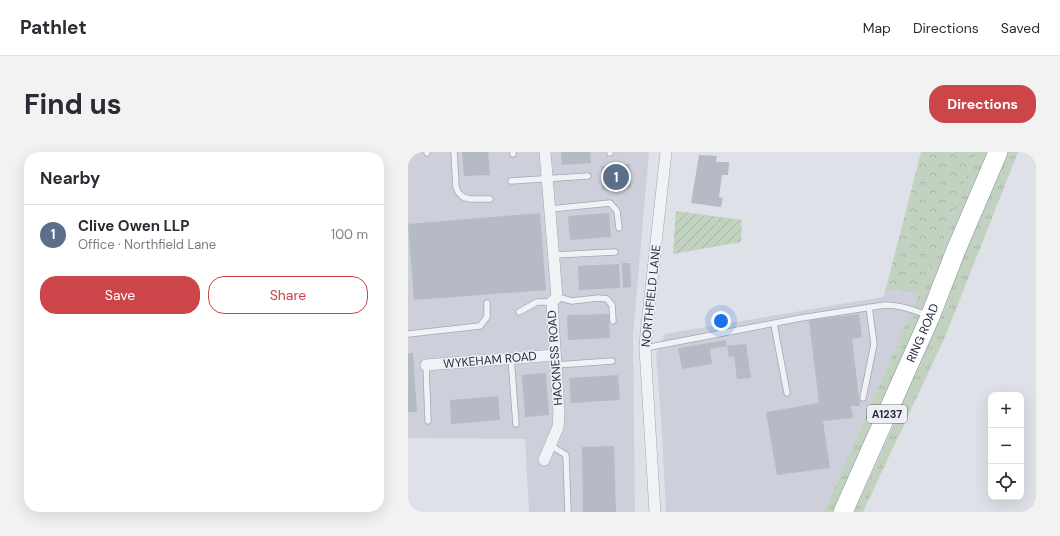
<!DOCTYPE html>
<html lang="en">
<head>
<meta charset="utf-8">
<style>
  body { margin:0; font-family:"DM Sans",sans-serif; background:#f2f2f3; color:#2b2b33 }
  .controls { position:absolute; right:12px; bottom:12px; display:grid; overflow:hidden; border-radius:8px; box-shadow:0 4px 16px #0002 }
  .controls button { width:36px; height:36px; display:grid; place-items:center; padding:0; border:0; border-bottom:1px solid #e1e1e2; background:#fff; color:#2b2b33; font:20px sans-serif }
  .you { position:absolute; left:313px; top:169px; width:14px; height:14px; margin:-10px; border:3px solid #fff; border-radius:50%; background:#1a73e8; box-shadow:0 0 0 6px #1a73e833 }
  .badge { display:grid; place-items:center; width:26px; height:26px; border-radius:50%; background:#cb4549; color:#fff; font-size:13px; font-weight:700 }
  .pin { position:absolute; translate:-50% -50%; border:2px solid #fff; box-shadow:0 1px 4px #0006 }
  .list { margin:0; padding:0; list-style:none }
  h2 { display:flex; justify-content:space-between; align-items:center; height:52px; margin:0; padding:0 16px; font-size:17px }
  h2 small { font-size:13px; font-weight:400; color:#7c7c81 }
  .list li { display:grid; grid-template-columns:26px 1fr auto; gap:12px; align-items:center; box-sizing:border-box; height:60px; padding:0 16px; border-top:1px solid #e1e1e2 }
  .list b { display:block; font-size:15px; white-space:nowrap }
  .list p { margin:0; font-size:13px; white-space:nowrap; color:#7c7c81 }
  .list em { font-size:13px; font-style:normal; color:#7c7c81 }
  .actions { display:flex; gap:8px; padding:12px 16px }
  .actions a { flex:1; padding:9px 0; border:1px solid #cb4549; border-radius:16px; text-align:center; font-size:14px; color:#cb4549 }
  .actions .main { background:#cb4549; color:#fff }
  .icon { flex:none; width:22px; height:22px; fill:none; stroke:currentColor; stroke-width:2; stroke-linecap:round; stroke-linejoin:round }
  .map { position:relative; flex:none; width:628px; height:360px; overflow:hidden; border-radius:16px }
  header { display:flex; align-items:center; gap:24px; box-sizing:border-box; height:56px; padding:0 20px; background:#fff; border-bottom:1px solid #e1e1e2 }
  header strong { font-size:19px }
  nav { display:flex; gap:22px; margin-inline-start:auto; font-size:14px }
  .intro { display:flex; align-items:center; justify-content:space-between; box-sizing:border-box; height:96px; padding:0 24px }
  h1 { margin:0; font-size:28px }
  .button { padding:10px 18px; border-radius:16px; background:#cb4549; color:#fff; font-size:14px; font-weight:700 }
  main { display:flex; gap:24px; padding:0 24px }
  aside { flex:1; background:#fff; border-radius:16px; box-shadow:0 4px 16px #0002 }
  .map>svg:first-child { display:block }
  .built { fill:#cdd0da }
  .grass { fill:url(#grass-tufts) }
  .forest { fill:url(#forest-crowns) }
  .garden { fill:url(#garden-furrows) }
  .building { fill:#b6bac4 }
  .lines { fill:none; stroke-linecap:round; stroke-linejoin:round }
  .service-casing { stroke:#a4a7b2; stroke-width:7 }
  .minor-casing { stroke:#a4a7b2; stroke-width:12 }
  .trunk-casing { stroke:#868d9e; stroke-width:20 }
  .service { stroke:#f1f2f6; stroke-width:5.5 }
  .minor { stroke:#f1f2f6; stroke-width:11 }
  .trunk { stroke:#fff; stroke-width:19 }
  .labels { text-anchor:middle; stroke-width:3; stroke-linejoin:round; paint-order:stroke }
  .shield { fill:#eef0f5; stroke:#636875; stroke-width:1 }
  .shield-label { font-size:11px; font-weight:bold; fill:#282d3e }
  .street-label { font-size:12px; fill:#282d3e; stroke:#eef0f5 }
</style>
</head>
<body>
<header>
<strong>Pathlet</strong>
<nav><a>Map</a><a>Directions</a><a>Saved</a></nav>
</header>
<div class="intro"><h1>Find us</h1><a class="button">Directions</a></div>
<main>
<aside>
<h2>Nearby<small></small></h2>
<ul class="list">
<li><span class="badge" style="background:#5c6f8a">1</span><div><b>Clive Owen LLP</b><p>Office · Northfield Lane</p></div><em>100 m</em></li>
</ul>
<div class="actions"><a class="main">Save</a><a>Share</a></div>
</aside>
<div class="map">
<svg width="628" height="360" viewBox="0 0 628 360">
  <defs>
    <pattern id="grass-tufts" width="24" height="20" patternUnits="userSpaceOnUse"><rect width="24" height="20" fill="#c2d2c0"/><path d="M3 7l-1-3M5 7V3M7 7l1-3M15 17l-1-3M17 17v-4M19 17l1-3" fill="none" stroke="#a7b5a6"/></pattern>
    <pattern id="forest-crowns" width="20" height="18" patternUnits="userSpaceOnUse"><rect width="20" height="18" fill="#c2d2c0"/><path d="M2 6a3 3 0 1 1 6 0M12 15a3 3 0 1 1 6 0" fill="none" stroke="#a7b5a6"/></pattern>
    <pattern id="garden-furrows" width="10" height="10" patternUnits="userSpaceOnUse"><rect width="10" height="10" fill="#c2d2c0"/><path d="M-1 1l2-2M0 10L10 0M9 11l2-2" fill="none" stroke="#a7b5a6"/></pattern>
  </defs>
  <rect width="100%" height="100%" fill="#dfe1e8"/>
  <!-- built -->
  <path class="built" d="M0 0H241L225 183 227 360H121L117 287 0 286Z
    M493 138 511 142 416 360H258L254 281 248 202 257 182 475 145 477 140Z"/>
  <!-- grass -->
  <path class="grass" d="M569 0H583L525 137 426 360H416L511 142Z
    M599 0H610L537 185 455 360H446L481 283Z"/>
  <!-- forest -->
  <path class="forest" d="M513 0H569L511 142 493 138 477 140Z"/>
  <!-- garden -->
  <path class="garden" d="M268 59 334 68 333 90 265 102Z"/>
  <!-- building -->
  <path class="building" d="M54 0H80L82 23 56 24Z
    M153 0H182L183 11 154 13Z
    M291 3 309 4 308 10H321L320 23H314L311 45 315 46 313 55 283 51Z
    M222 12 223 36 194 38 193 14Z
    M132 61 138 138 6 148 0 72Z
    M201 61 203 85 162 88 160 64Z
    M214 111H222L223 135 215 136Z
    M211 112 212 136 171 138 170 114Z
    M201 162 202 186 160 188 159 163Z
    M451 162 454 185 444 187 452 254H443L445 266 415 269 422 316 369 323 358 260 411 251 401 168Z
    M318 188 319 194 302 197 304 212 274 217 270 196Z
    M338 192 343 226 329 227 326 204 321 205 319 194Z
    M0 201H5L9 260H0Z
    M138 221 141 263 117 265 114 223Z
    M210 223 212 248 163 251 161 226Z
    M90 244 92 268 43 272 42 248Z
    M206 294 208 360H175L174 295Z"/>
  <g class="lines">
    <defs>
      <path id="service" d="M19 0V1
        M46 0 48 35 50 40 55 45 62 47H82
        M105 0V2
        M202 0V1
        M103 29 180 24
        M142 57 202 51 209 59 211 76
        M146 103 207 100
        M149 145 164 149 190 146 199 147 204 153 205 169
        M111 160 129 150H144
        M366 172 379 241
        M0 182 72 174 79 165V151
        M237 196 393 166 477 153C493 153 505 158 519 163
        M103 206 108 272
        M18 213 20 269
        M148 213 204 209
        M455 246 466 192 461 155
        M142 293 158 303 160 360"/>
      <path id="minor" d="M18 213 147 203
        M136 308 150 275 151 262 144 150 149 145 137 0
        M247 360 237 196 238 182 258 0"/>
      <g id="trunk">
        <path id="s1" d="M435 360 522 165 548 98 590 0"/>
      </g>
    </defs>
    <!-- service casing -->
    <use href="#service" class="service-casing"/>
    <!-- minor casing -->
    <use href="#minor" class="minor-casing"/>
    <!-- trunk casing -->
    <use href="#trunk" class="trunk-casing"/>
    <!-- service -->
    <use href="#service" class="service"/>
    <!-- minor -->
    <use href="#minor" class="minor"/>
    <!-- trunk -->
    <use href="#trunk" class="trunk"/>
  </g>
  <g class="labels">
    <!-- shield labels -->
    <rect class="shield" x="459" y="253" width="40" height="18" rx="3"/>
    <g class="shield-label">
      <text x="479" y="266">A1237</text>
    </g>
    <!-- street labels -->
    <g class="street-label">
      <text transform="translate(243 144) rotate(-84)" y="4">NORTHFIELD LANE</text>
      <text dy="4" stroke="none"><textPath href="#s1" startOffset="196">RING ROAD</textPath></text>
      <text transform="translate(147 206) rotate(-94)" y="4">HACKNESS ROAD</text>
      <text transform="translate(82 208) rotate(-5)" y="4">WYKEHAM ROAD</text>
    </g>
  </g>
</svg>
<div class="controls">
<button>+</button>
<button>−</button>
<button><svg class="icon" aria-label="locate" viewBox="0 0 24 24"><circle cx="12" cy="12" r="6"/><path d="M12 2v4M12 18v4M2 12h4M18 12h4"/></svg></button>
</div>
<div class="you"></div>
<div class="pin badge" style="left:208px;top:25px;background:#5c6f8a">1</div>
</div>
</main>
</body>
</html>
